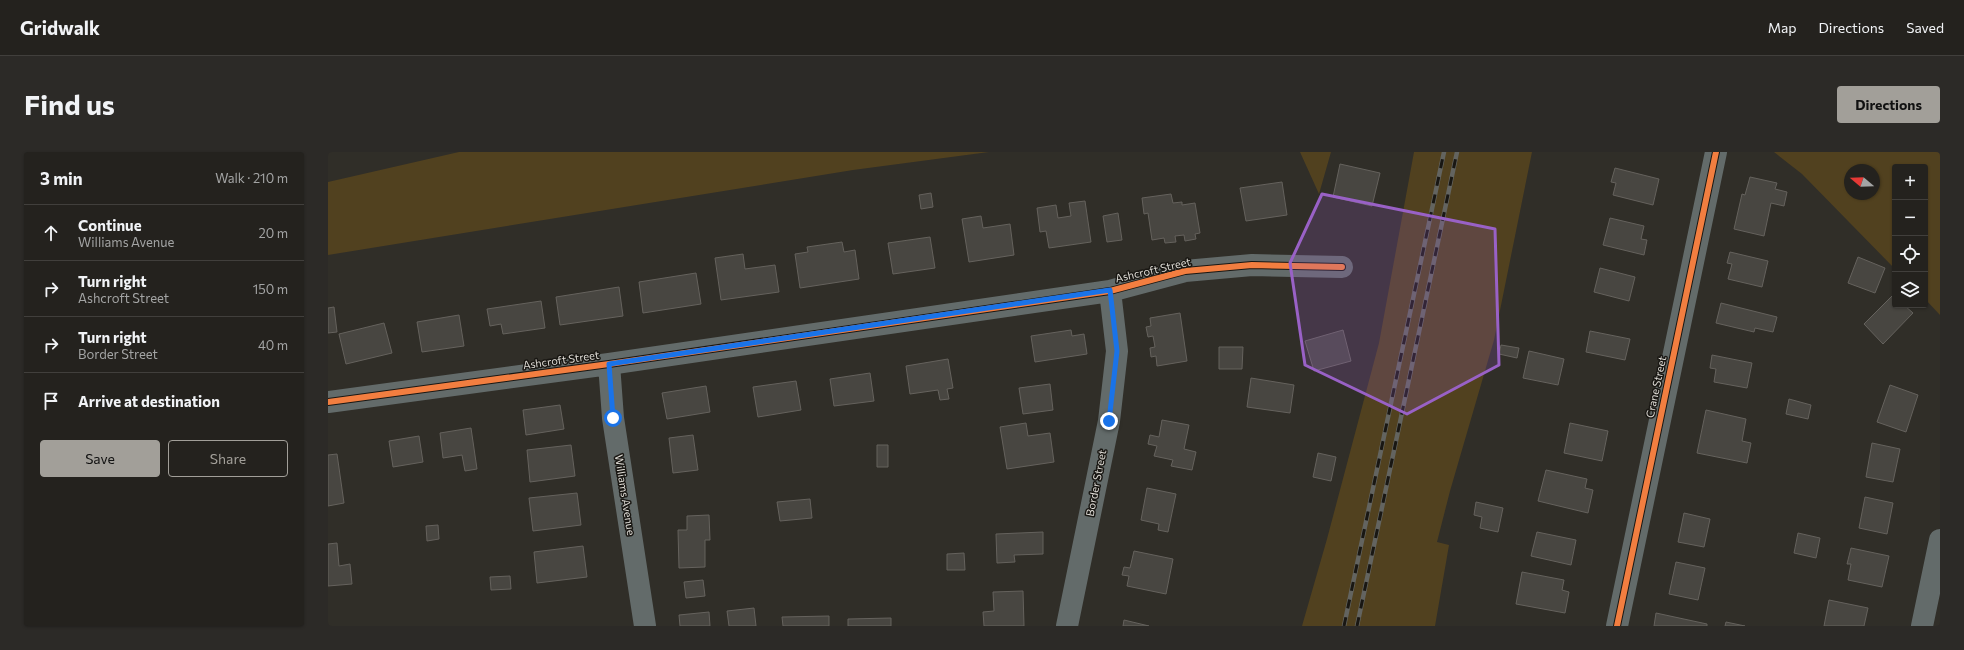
<!DOCTYPE html>
<html lang="en">
<head>
<meta charset="utf-8">
<style>
  body { margin:0; font-family:Commissioner,sans-serif; background:#2c2a27; color:#f1f3f6 }
  .controls { position:absolute; right:12px; top:12px; display:grid; overflow:hidden; border-radius:4px; box-shadow:0 1px 3px #0004 }
  .controls button { width:36px; height:36px; display:grid; place-items:center; padding:0; border:0; border-bottom:1px solid #413f3c; background:#24221e; color:#f1f3f6; font:20px sans-serif }
  .compass { position:absolute; left:1516px; top:12px; width:36px; height:36px; border-radius:50%; background:#24221e; box-shadow:0 1px 3px #0004; rotate:289deg }
  .stop { position:absolute; width:12px; height:12px; margin:-9px; border:3px solid #1a73e8; border-radius:50%; background:#fff }
  .stop.end { background:#1a73e8; border-color:#fff; box-shadow:0 1px 4px #0008 }
  .list { margin:0; padding:0; list-style:none }
  h2 { display:flex; justify-content:space-between; align-items:center; height:52px; margin:0; padding:0 16px; font-size:17px }
  h2 small { font-size:13px; font-weight:400; color:#a3a4a4 }
  .list li { display:grid; grid-template-columns:26px 1fr auto; gap:12px; align-items:center; box-sizing:border-box; height:56px; padding:0 16px; border-top:1px solid #413f3c }
  .list b { display:block; font-size:15px; white-space:nowrap }
  .list p { margin:0; font-size:13px; white-space:nowrap; color:#a3a4a4 }
  .list em { font-size:13px; font-style:normal; color:#a3a4a4 }
  .actions { display:flex; gap:8px; padding:12px 16px }
  .actions a { flex:1; padding:9px 0; border:1px solid #a29f99; border-radius:4px; text-align:center; font-size:14px; color:#a29f99 }
  .actions .main { background:#a29f99; color:#111 }
  .icon { flex:none; width:22px; height:22px; fill:none; stroke:currentColor; stroke-width:2; stroke-linecap:round; stroke-linejoin:round }
  .map { position:relative; flex:none; width:1612px; height:474px; overflow:hidden; border-radius:4px }
  header { display:flex; align-items:center; gap:24px; box-sizing:border-box; height:56px; padding:0 20px; background:#24221e; border-bottom:1px solid #413f3c }
  header strong { font-size:19px }
  nav { display:flex; gap:22px; margin-inline-start:auto; font-size:14px }
  .intro { display:flex; align-items:center; justify-content:space-between; box-sizing:border-box; height:96px; padding:0 24px }
  h1 { margin:0; font-size:28px }
  .button { padding:10px 18px; border-radius:4px; background:#a29f99; color:#111; font-size:14px; font-weight:700 }
  main { display:flex; gap:24px; padding:0 24px }
  aside { flex:1; background:#24221e; border-radius:4px; box-shadow:0 1px 3px #0004 }
  .map>svg:first-child { display:block }
  .green { fill:#51411f; fill-rule:evenodd }
  .building { fill:#484641; stroke:#65625d }
  .lines { fill:none; stroke-linecap:round; stroke-linejoin:round }
  .minor { stroke:#636b6a; stroke-width:22 }
  .rail-casing { stroke:#636460; stroke-width:4.5 }
  .rail { stroke:#191713; stroke-width:3; stroke-dasharray:9; stroke-linecap:butt }
  .cycleway-casing { stroke:#191713; stroke-width:8 }
  .cycleway { stroke:#f27e40; stroke-width:6 }
  .route { stroke:#1a73e8; stroke-width:5 }
  .marked { fill:#9961c6; fill-opacity:0.2; stroke:#9961c6; stroke-width:3; stroke-linejoin:round }
  .labels { text-anchor:middle; stroke-width:3; stroke-linejoin:round; paint-order:stroke }
  .street-label { font-size:11px; fill:#dfdcd6; stroke:#191713 }
</style>
</head>
<body>
<header>
<strong>Gridwalk</strong>
<nav><a>Map</a><a>Directions</a><a>Saved</a></nav>
</header>
<div class="intro"><h1>Find us</h1><a class="button">Directions</a></div>
<main>
<aside>
<h2>3 min<small>Walk · 210 m</small></h2>
<ul class="list">
<li><svg class="icon" aria-label="ahead" viewBox="0 0 24 24"><path d="M12 20V5M6 11l6-6 6 6"/></svg><div><b>Continue</b><p>Williams Avenue</p></div><em>20 m</em></li>
<li><svg class="icon" aria-label="right" viewBox="0 0 24 24"><path d="M7 20v-9h11M14 6l5 5-5 5"/></svg><div><b>Turn right</b><p>Ashcroft Street</p></div><em>150 m</em></li>
<li><svg class="icon" aria-label="right" viewBox="0 0 24 24"><path d="M7 20v-9h11M14 6l5 5-5 5"/></svg><div><b>Turn right</b><p>Border Street</p></div><em>40 m</em></li>
<li><svg class="icon" aria-label="arrive" viewBox="0 0 24 24"><path d="M6 21V4h12l-3 4 3 4H6"/></svg><div><b>Arrive at destination</b></div></li>
</ul>
<div class="actions"><a class="main">Save</a><a>Share</a></div>
</aside>
<div class="map">
<svg width="1612" height="474" viewBox="0 0 1612 474">
  <rect width="100%" height="100%" fill="#302e28"/>
  <!-- green -->
  <path class="green" d="M131 0H661L525 18 0 103V30Z
    M972 0H1003L991 42Z
    M1086 0H1204L1166 188 1122 339 1109 390 1121 393 1107 474H974L999 387 1051 191Z
    M1446 0H1612V163L1597 147V15H1567V117L1474 22ZM1522 18H1546V42H1522Z"/>
  <!-- building -->
  <path class="building" d="M1012 12 1052 21 1044 54 1005 45Z
    M1287 16 1331 27 1325 53 1285 43 1288 31 1283 30Z
    M1422 25 1449 31 1447 37 1459 40 1456 54 1443 51 1436 84 1406 77 1414 42 1417 43Z
    M954 30 959 63 918 69 912 36Z
    M603 41 605 55 593 57 591 43Z
    M843 42 845 51 854 50V53L867 51 872 81 867 82 868 87 857 89 856 83 847 84 848 90 837 91 836 86 824 88 820 61 816 62 814 46Z
    M757 49 763 90 721 96 718 79 712 80 709 56 728 53 730 66 743 64 741 51Z
    M790 61 794 88 779 90 775 64Z
    M653 64 655 76 682 72 686 103 641 110 634 67Z
    M1282 66 1316 74 1313 87 1319 88 1316 103 1275 93Z
    M602 85 607 116 565 122 560 91Z
    M514 90 516 100 527 98 531 127 472 136 467 102 480 100 479 95Z
    M1402 100 1440 109 1434 135 1400 127 1404 112 1399 111Z
    M415 102 417 117 447 113 451 140 393 148 387 106Z
    M1530 105 1557 116 1547 141 1520 131Z
    M1272 116 1307 125 1301 149 1266 140Z
    M368 121 373 152 315 161 311 130Z
    M291 135 295 164 232 173 228 145Z
    M1566 142 1567 153H1576L1585 161 1555 192 1536 172Z
    M213 149 217 176 175 182 173 172 162 174 159 157Z
    M1393 151 1449 165 1445 180 1427 176 1426 180 1388 171Z
    M6 155 9 180 0 181V156Z
    M852 161 859 209 829 214 828 204 823 205 822 196 827 195 825 184 820 185 818 175 823 174 822 166Z
    M131 163 136 194 94 200 89 170Z
    M56 171 64 201 18 212 11 182Z
    M743 178 744 184 756 182 759 202 707 210 703 184Z
    M1015 178 1023 209 986 219 977 189Z
    M1262 179 1302 187 1297 208 1258 200Z
    M1173 193 1191 196 1189 206 1171 202Z
    M891 195H915L914 217H891Z
    M1201 199 1236 207 1230 233 1195 226Z
    M1384 203 1424 211 1419 236 1386 230 1388 217 1382 216Z
    M620 207 625 236 619 237 621 247 612 248 610 238 582 242 578 214Z
    M542 221 546 249 506 254 502 227Z
    M923 226 966 233 962 261 919 255Z
    M468 229 473 258 430 265 425 235Z
    M722 232 725 258 695 262 691 236Z
    M1562 233 1590 243 1578 280 1549 270Z
    M378 234 382 260 339 267 334 241Z
    M1461 247 1483 253 1480 267 1458 262Z
    M232 253 236 277 198 283 195 258Z
    M1378 258 1418 267 1414 289 1423 291 1419 311 1369 301Z
    M834 268 861 273 856 297 868 300 864 318 843 314 845 308 826 304 829 294 820 292 822 283 831 285Z
    M698 271 700 284 722 281 726 310 679 317 672 275Z
    M1242 271 1280 279 1274 309 1236 301Z
    M143 276 149 317 137 319 134 303 115 306 112 281Z
    M365 283 370 318 345 321 341 286Z
    M91 284 95 310 65 315 61 289Z
    M1544 291 1572 297 1565 330 1538 325Z
    M243 293 247 324 202 330 199 298Z
    M549 293H560V315H549Z
    M990 301 1008 305 1003 329 985 325Z
    M9 302 16 351 0 354V303Z
    M1218 318 1259 327 1257 336 1265 338 1260 361 1210 349Z
    M819 336 848 342 840 380 830 378 831 372 813 368Z
    M249 341 253 373 205 379 201 346Z
    M1537 345 1565 351 1559 382 1531 376Z
    M482 347 484 366 452 369 449 350Z
    M1148 350 1175 356 1170 380 1152 376 1154 365 1146 363Z
    M1356 361 1382 367 1376 395 1350 390Z
    M381 363 382 388H377V415L351 416 350 378H359V364Z
    M110 373 111 387 99 389 98 374Z
    M715 380V402L686 403 687 410 669 411 668 382Z
    M1209 380 1248 388 1243 413 1203 404Z
    M1470 381 1492 386 1488 406 1466 401Z
    M9 391 11 414 22 412 24 432 0 434V392Z
    M255 394 259 425 209 431 206 400Z
    M1523 396 1561 404 1554 435 1520 428 1523 412H1519Z
    M806 399 845 407 838 442 799 434 801 424 794 423 796 415 802 416Z
    M636 401 637 418H619V402Z
    M1348 410 1377 416 1370 448 1341 442Z
    M1194 420 1236 428 1234 438 1241 440 1237 461 1188 452Z
    M182 424 183 437 163 438 162 425Z
    M375 428 377 444 358 446 356 430Z
    M695 439 696 474H656L655 460 666 459 665 440Z
    M1501 448 1540 456 1536 474H1496Z
    M426 456 428 474H401L399 459Z
    M381 460 382 474H352L351 463Z
    M1328 461 1379 472V474H1326Z
    M501 464V474H455L454 465Z
    M563 466V474H520V467Z
    M796 468 821 474H795Z
    M1398 470 1417 474H1397Z"/>
  <g class="lines">
    <!-- minor -->
    <path class="minor" d="M281 212 285 266 317 474
      M0 250 281 212 782 139 857 119 924 113 1014 115
      M739 474 781 269 789 199 782 139
      M1289 474 1388 0
      M1594 474 1612 388"/>
    <defs>
      <path id="rail" d="M1016 474 1116 0
        M1029 474 1129 0"/>
    </defs>
    <!-- rail casing -->
    <use href="#rail" class="rail-casing"/>
    <!-- rail -->
    <use href="#rail" class="rail"/>
    <defs>
      <path id="cycleway" d="M0 250 281 212 782 139 857 119 924 113 1014 115
        M1289 474 1388 0"/>
    </defs>
    <!-- cycleway casing -->
    <use href="#cycleway" class="cycleway-casing"/>
    <!-- cycleway -->
    <use href="#cycleway" class="cycleway"/>
  </g>
  <g class="lines">
    <!-- route -->
    <path class="route" d="M285 266 281 212 782 138 789 199 781 269"/>
  </g>
  <!-- marked area -->
  <path class="marked" d="M994 42 1167 77 1171 213 1079 262 977 213 962 111Z"/>
  <g class="labels">
    <!-- street labels -->
    <g class="street-label">
      <text transform="translate(825 118) rotate(-13)" y="4">Ashcroft Street</text>
      <text transform="translate(233 208) rotate(-8)" y="4">Ashcroft Street</text>
      <text transform="translate(1328 235) rotate(-78)" y="4">Crane Street</text>
      <text transform="translate(768 331) rotate(-79)" y="4">Border Street</text>
      <text transform="translate(297 343) rotate(81)" y="4">Williams Avenue</text>
    </g>
  </g>
</svg>
<div class="controls">
<button>+</button>
<button>−</button>
<button><svg class="icon" aria-label="locate" viewBox="0 0 24 24"><circle cx="12" cy="12" r="6"/><path d="M12 2v4M12 18v4M2 12h4M18 12h4"/></svg></button>
<button><svg class="icon" aria-label="layers" viewBox="0 0 24 24"><path d="M12 4l9 5-9 5-9-5zM3 14l9 5 9-5"/></svg></button>
</div>
<svg class="compass" viewBox="-18 -18 36 36"><path d="M0-13l5 13h-10z" fill="#e53935"/><path d="M0 13l5-13h-10z" fill="#a3a4a4"/></svg>
<div class="stop" style="left:285px;top:266px"></div>
<div class="stop end" style="left:781px;top:269px"></div>
</div>
</main>
</body>
</html>
